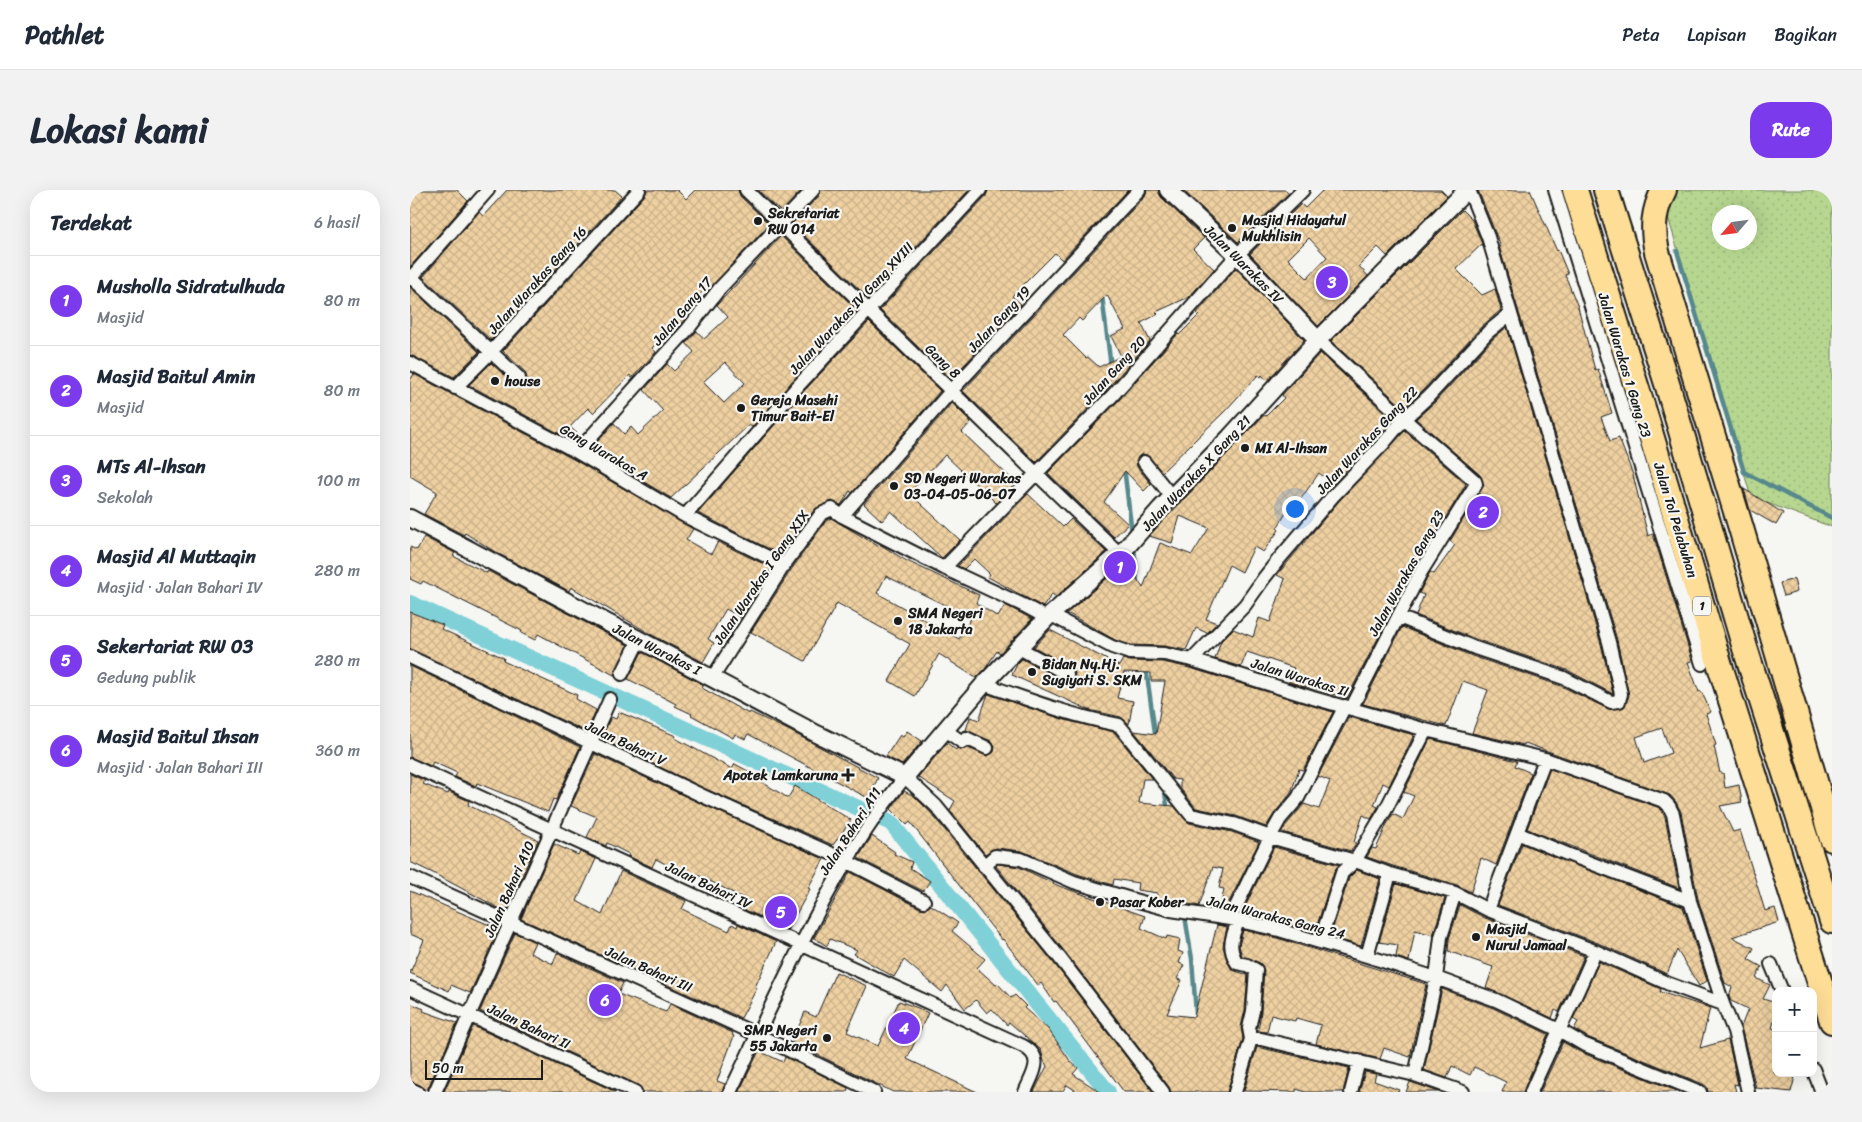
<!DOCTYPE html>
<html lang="id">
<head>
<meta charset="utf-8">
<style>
  body { margin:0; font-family:Sriracha,sans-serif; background:#f2f2f3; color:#1f2937 }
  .controls { position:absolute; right:15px; bottom:15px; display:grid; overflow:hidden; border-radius:10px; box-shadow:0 5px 20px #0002 }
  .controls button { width:45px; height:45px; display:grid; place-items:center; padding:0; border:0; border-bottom:1px solid #e0e1e3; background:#fff; color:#1f2937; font:25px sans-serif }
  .compass { position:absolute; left:1302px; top:15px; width:45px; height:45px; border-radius:50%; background:#fff; box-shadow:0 5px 20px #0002; rotate:242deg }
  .scale { position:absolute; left:15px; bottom:12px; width:118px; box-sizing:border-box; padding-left:5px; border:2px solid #1c1c1c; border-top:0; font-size:14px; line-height:18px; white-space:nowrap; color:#1c1c1c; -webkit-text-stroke:4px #f6f6f2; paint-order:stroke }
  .you { position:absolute; left:884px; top:318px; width:18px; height:18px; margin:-12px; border:4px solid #fff; border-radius:50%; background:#1a73e8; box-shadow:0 0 0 8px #1a73e833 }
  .badge { display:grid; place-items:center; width:32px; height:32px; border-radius:50%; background:#7c3aed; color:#fff; font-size:16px; font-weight:700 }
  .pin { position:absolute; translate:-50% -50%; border:2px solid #fff; box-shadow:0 1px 5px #0006 }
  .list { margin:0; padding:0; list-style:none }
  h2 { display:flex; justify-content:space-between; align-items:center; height:65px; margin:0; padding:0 20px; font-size:21px }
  h2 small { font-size:16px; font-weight:400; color:#747a83 }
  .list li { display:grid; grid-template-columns:32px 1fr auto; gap:15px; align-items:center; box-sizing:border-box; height:90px; padding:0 20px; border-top:1px solid #e0e1e3 }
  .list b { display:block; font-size:19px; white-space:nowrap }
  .list p { margin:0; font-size:16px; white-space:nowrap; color:#747a83 }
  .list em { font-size:16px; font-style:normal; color:#747a83 }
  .map { position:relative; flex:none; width:1422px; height:902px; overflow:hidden; border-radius:20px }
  header { display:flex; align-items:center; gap:30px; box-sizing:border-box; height:70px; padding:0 25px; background:#fff; border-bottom:1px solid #e0e1e3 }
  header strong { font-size:24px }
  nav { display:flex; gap:28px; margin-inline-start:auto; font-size:18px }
  .intro { display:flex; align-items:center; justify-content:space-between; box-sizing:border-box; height:120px; padding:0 30px }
  h1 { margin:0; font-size:35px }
  .button { padding:12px 22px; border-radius:20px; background:#7c3aed; color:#fff; font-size:18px; font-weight:700 }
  main { display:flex; gap:30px; padding:0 30px }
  aside { flex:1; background:#fff; border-radius:20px; box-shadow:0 5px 20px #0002 }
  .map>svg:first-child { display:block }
  .grass { fill:url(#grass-dots); stroke:#6a7a56; fill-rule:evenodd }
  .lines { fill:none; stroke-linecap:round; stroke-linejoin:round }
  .stream { stroke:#57888c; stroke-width:4.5 }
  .canal { stroke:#7fd0d7; stroke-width:16 }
  .building { fill:url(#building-cross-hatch); stroke:#1c1c1c; fill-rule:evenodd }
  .minor-casing { stroke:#1c1c1c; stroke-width:16 }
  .tertiary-casing { stroke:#1c1c1c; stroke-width:20 }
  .motorway-casing { stroke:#1c1c1c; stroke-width:28 }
  .minor { stroke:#f6f6f2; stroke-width:12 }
  .tertiary { stroke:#f6f6f2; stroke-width:16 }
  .motorway { stroke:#fedd96; stroke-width:24 }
  .poi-dot { fill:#1c1c1c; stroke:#f6f6f2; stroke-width:2 }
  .labels { text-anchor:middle; stroke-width:4.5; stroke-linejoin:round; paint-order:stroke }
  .shield { fill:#f6f6f2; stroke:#5d5d5c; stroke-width:1 }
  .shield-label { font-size:12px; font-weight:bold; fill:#1c1c1c }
  .poi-label { font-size:14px; font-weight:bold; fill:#1c1c1c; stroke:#f6f6f2; text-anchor:start }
  .street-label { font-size:14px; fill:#1c1c1c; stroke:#f6f6f2 }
</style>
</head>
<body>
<header>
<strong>Pathlet</strong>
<nav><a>Peta</a><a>Lapisan</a><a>Bagikan</a></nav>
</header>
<div class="intro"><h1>Lokasi kami</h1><a class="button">Rute</a></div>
<main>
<aside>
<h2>Terdekat<small>6 hasil</small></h2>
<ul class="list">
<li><span class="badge">1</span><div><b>Musholla Sidratulhuda</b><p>Masjid</p></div><em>80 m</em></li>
<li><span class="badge">2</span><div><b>Masjid Baitul Amin</b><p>Masjid</p></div><em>80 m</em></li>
<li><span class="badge">3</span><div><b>MTs Al-Ihsan</b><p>Sekolah</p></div><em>100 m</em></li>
<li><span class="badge">4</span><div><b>Masjid Al Muttaqin</b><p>Masjid · Jalan Bahari IV</p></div><em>280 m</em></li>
<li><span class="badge">5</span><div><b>Sekertariat RW 03</b><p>Gedung publik</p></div><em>280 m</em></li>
<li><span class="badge">6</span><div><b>Masjid Baitul Ihsan</b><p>Masjid · Jalan Bahari III</p></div><em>360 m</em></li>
</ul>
</aside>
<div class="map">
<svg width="1422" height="902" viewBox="0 0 1422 902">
  <defs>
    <pattern id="grass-dots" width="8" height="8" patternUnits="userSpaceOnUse" patternTransform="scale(1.25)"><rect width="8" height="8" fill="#b7d790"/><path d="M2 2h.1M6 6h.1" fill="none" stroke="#9db87c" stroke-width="1.8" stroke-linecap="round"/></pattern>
    <pattern id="building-cross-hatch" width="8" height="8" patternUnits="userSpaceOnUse" patternTransform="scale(1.25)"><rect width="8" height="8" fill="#eed0a1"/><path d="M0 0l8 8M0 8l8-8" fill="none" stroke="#ccb28a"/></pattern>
  </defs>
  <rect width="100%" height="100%" fill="#f6f6f2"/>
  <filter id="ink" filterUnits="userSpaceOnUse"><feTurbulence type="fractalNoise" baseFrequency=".02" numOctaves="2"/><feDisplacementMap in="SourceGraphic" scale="10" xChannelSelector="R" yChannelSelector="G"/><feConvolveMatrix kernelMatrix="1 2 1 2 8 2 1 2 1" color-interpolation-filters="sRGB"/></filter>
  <g filter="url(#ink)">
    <!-- grass -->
    <path class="grass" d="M1250 0H1422V337L1341 307ZM1310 22H1340V52H1310Z"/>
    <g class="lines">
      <!-- stream -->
      <path class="stream" d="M1267 61 1334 282 1422 328
        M692 106 701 177
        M714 277 722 344
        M724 356 727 393
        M736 478 746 550
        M754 597 758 621
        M772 708 782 769 786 824"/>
      <!-- canal -->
      <path class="canal" d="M0 413 481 633 698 902"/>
    </g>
    <!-- building -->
    <path class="building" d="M0 0H47L58 11 0 77Z
      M97 0H205L212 6 81 150 13 87 69 22 73 26Z
      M237 0H267L276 9 285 0H328L330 6 359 34 296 103 294 100 274 121 271 125 275 129 265 142 262 138 242 158 246 162 222 188 220 185 183 223 178 218 160 237 170 246 165 252 59 195 81 173 104 194 111 196 115 193 117 189 115 182 93 161 235 5Z
      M348 0H392L371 22Z
      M411 0H559L458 108 382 34 409 6Z
      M578 0H718L652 70 645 63 602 106 611 114 541 189 470 120 576 6Z
      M737 0H748L751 7 794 48 783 59 804 79 779 107 746 122 748 124 731 133 740 151 696 200 626 272 553 201 735 6ZM697 105 715 139 701 146 711 166 689 177 678 167 676 168 653 145 669 128 672 131Z
      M773 0H876L879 3 828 52Z
      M913 0H1031L1037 6 977 66 968 57 949 76 958 86 908 136 840 64 891 14 895 18ZM899 48 917 67 897 88 878 69Z
      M1068 0H1120L1147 61 1148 60 1158 84 1155 85 1168 117 1185 180 1188 179 1202 223 1191 227 1200 251 1209 248 1223 285 1238 346 1243 344 1280 463 1282 471 1278 472 1289 502 1291 501 1301 522 1296 524 1306 555 1304 556 1310 583H1313L1315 598 1329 595 1332 612 1310 616 1323 642 1330 640 1355 721 1365 718 1369 732 1322 747 1344 758 1338 769 1352 777 1346 788 1360 795 1353 809 1366 813V825L1362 838 1366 840 1364 883H1386L1381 902 1346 898 1331 837 1338 819 1321 811 1319 806 1322 797 1315 793 1288 709 1271 622 1266 612 1260 605 1115 553 1114 555 1062 543 1078 500 1053 491 1036 536 953 514 992 437 1062 466 1151 496 1198 519 1214 517 1219 506 1207 450 1089 56 1091 57ZM1252 538 1261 563 1234 573 1226 547Z
      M1052 20 1062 30 1072 54 1046 79 1072 105 1085 99 1091 120 1072 136 1013 200 994 218 921 151Z
      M371 46 447 120 342 237 339 235 261 308 180 260 204 233 214 244 221 237 228 245 253 221 234 200 257 174 264 181 284 162 276 153 287 141 294 149 318 127 307 115ZM315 172 335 193 314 213 293 192Z
      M826 78 894 150 857 191 852 185 851 187 848 185 815 221 752 282 737 265 732 264 729 266 726 270 727 277 741 294 734 301 715 281 694 312 718 334 704 347 638 283 708 211 768 144 769 145 789 125 787 123Z
      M0 97 69 162 44 187 0 165Z
      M459 132 530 201 442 303 440 301 431 315 422 311 405 319 371 365 288 323 394 201Z
      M1097 137 1191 454 1203 504 1157 480 1068 450 1006 425 1014 405 1009 403 1018 386 1020 382 1024 384 1045 355 1040 351 1074 295 1070 285 1006 229 1025 212 1084 148Z
      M910 163 983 230 923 294 909 283 888 313 884 310 867 338 869 340 853 362 844 357 832 382 819 375 796 429 807 433 797 443 786 438 776 460 754 456 721 455 705 450 657 423 716 372 733 398 750 353 782 365 799 338 770 326 762 353 739 346 854 225 856 226 874 208 872 205Z
      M4 184 163 269 283 339 276 350 301 364 308 352 362 378 331 428 316 419 298 449 304 453 293 472 244 446 161 397 159 401 87 363 55 343 54 345 14 324 27 302 0 286V190Z
      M542 213 561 232 552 242 606 293 586 313 535 265 499 303 550 350 532 368 481 321 472 331 454 314Z
      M995 241 1056 294 1027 342 1022 338 1001 373 1006 375 977 424 980 425 937 508 879 492 884 478 837 462 831 477 805 469 811 451 823 439 843 447 849 428 860 432 875 389 867 385 929 311Z
      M1334 299 1373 323 1366 335 1340 320Z
      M618 304 653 337 661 329 696 362 646 407 642 404 633 417 578 387 580 384 564 369 554 379 548 376Z
      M421 328 468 356 471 355 495 370 569 405 566 413 588 427 595 415 622 429 590 463 587 461 575 479 566 488 529 464 505 506 479 491 500 454 427 413 395 471 341 442 381 380 416 331ZM476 386 561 428 549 449 467 403Z
      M14 347 45 363 43 366 77 383 78 381 218 455 204 485 128 444 125 450 111 443 112 441 13 391 11 394 0 389V357L7 360Z
      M1384 389 1387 402 1374 406 1370 393Z
      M0 422 33 435 31 439 94 468 93 471 167 505 166 509 186 520 177 542 0 459Z
      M640 440 709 476 713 469 720 471 753 472 780 478 923 522 893 580 889 579 881 603 864 624 856 637 826 626 786 618 770 598V590L763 589 724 541 746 544 755 491H741V483L714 482 707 508 723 511 719 534 711 527 679 520 602 485 607 474 612 469 654 491 658 492 664 488 665 483 661 477 624 457Z
      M232 462 294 495 292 498 339 524 340 522 380 541 468 588 458 608 338 544 335 549 325 544 323 548 281 525 282 524 265 516 266 514 218 489Z
      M0 476 170 557 146 610 143 609 138 622 67 593 66 596 45 587 47 583 23 572 21 576 0 567Z
      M578 504 655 530 704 542 742 589H733L729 613 764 616 779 633 822 642 849 652 815 720 810 719 814 699 809 698 813 679 803 677 789 716 747 708V703L727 700 728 693 704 689 703 695 667 684 612 661 586 658 575 664 540 620 545 611 508 587 537 553 546 560 547 558 551 560 558 558 577 566 584 562 585 557 581 551 556 540 560 527 569 530Z
      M209 522 266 546 265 548 322 579 325 574 349 587 347 589 378 608 385 596 441 630 423 655 298 600 191 549 201 527 206 529Z
      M939 527 1004 545 979 596 973 593 964 615 968 617 961 629 953 625 944 652 946 653 941 661 872 642 877 634 894 614 909 619 920 591 908 586Z
      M497 541 512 551 492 575 476 566 490 545 493 547Z
      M1020 549 1107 571 1105 576 1121 583 1086 675 1071 668 1061 702 1047 695 983 676 957 667 962 658 966 659 976 636 983 624 993 629 1004 606 994 602Z
      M185 564 292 614 414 669 398 698 400 699 378 739 335 720 339 711 288 685 286 690 246 669 242 677 218 666 219 664 197 653 196 656 177 647 187 627 161 616Z
      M1140 579 1250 618 1255 627 1269 698 1117 639Z
      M0 584 15 591 13 594 38 604 39 602 59 611 58 615 128 650 96 722 21 682 0 672Z
      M494 601 504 606 520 622 643 772 743 902H714L646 811 644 812 631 793 628 795 593 749 592 750 580 735 500 632 497 635 481 619Z
      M462 646 485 662 484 664 502 672 500 678 520 691 513 701 448 668Z
      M144 654 168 665 170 662 186 669 167 711 192 725 211 681 276 711 272 719 297 731 319 741 322 734 327 737 328 734 366 752 345 797 347 798 331 828 111 729Z
      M1112 654 1273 717 1297 791 1289 796 1267 760 1257 784 1188 753 1088 715Z
      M864 657 929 675 924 681 905 742 832 723Z
      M588 674 609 677 649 696 735 726 731 738 756 749 757 746 770 749 768 761 773 763 769 773 774 775 767 789 772 790 757 824 784 827 807 735 817 737 813 756 817 771 822 780 838 785 835 820 831 837 833 849 817 902H761L759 897 655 762 586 676Z
      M947 680 970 689 951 756 920 747 939 688Z
      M440 682 510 718 515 719 521 715 548 733 542 741 575 769 567 778 586 795 588 794 601 808 605 805 616 816 614 818 638 839 661 872 668 878 663 884 690 902H668L657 895 652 902H624L637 876 634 871 631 860 599 832 597 835 582 819 577 823 566 810 555 819 537 795 532 802 494 770 484 787 444 764 447 760 420 749 417 756 404 748Z
      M986 694 1035 708 1023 745 1005 740 999 771 986 767 988 755 969 752Z
      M0 701 89 739 60 803 41 795 39 801 0 783 14 750 0 744Z
      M1050 715 1075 728 1174 766 1149 822 1145 820 1142 828 1076 798 1083 777 1038 761 1039 749Z
      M833 740 867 748 1016 794 1000 867 974 858 970 869 906 854 911 835 886 828 885 831 861 825 857 842 848 841 851 822 854 780 850 773 832 766 829 756Z
      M105 743 125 752 120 763 143 774 147 763 213 793 208 804 256 822 260 814 323 843 322 845 324 846 307 891 315 894 312 902H233L228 895 70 821Z
      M1189 772 1251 799 1250 802 1300 818 1290 858 1318 850 1328 895 1324 894 1326 902H1298L1297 897 1293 894 1177 847 1164 839 1168 832 1163 829Z
      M426 782 457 796 437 842 468 856 489 811 508 818 518 823 497 869 567 902H483L382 852 395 822 406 827Z
      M1032 799 1083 818 1138 844 1113 902H1092L1096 892 1064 877 1060 885 1042 876 1037 888 1014 880Z
      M0 813 14 819 13 821 47 833 17 900 10 895 0 891Z
      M63 836 206 902H34Z
      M1153 852 1170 862 1269 902H1130Z
      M847 857 939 878 933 902H896L886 899V902L834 901Z
      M349 861 373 872 375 867 438 898 437 902H329Z
      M955 882 966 884 964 891 989 900 988 902H949Z
      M1000 892 1003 893 1029 902H996Z"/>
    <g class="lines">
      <defs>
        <path id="minor" d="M336 0C460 121 584 244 710 364
          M1145 0 1292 474
          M0 86 109 188
          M0 89 78 0
          M908 150 994 229 1065 291 1066 294 1011 382 941 519
          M0 173 167 262 275 326 374 375
          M45 198 81 162 229 0
          M167 262 278 139 310 98 403 0
          M734 272 762 307
          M275 326 388 196 570 0
          M432 326 542 200 729 0
          M534 378 702 206 827 65 893 0
          M641 425 702 457 720 463 754 464 782 470 903 508 1016 540 1135 569 1254 611 1259 616 1263 624 1280 711 1313 814 1324 841 1338 902
          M989 427 1065 458 1154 488 1201 512 1209 511 1211 504 1199 452 1078 47 1059 0
          M609 458 657 484
          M0 467 295 607 420 663
          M782 470 835 415 854 388 869 369 923 306 974 253 994 229 1019 206 1078 142 1100 124
          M212 484 229 450
          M303 487 374 375 411 324 422 319 432 326 534 378 615 416 637 428
          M574 494C619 510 662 526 709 535L781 625 824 634 860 647 945 671 980 684 1045 703 1078 720 1185 761 1259 794 1313 814
          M535 540 552 552 556 548 577 558
          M0 575 613 856C635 868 623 883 615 902
          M1107 643 1157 664 1280 711
          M436 671 514 711
          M574 676 585 666 611 669 664 692 724 710 761 720 820 729 869 740 957 766 1026 788 1086 810 1149 840 1173 854 1290 902
          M0 687 348 845 464 902
          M1078 720 1135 569
          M820 729 860 647 870 629 888 608 935 516
          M910 752 932 683 945 671 975 621 1016 540
          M957 766 980 684
          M1361 774 1372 801
          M0 798 225 902
          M841 849H851L1005 885 1053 902
          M1403 879 1412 902
          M1005 885 1026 788 1031 747 1045 703
          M0 899 7 902
          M25 902 200 509
          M320 902C373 794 419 681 495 587L526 616 649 767 753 902
          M825 902 841 849 839 838 843 821 846 780 837 775 827 773C817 756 822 748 828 731
          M941 902 949 871
          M1121 902C1141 854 1166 809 1185 761"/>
        <path id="tertiary" d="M758 0 827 65 908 150
          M0 328 407 544 495 587 574 494 637 428 716 358 750 319 820 247 908 150 1057 0"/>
        <path id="motorway" d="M1165 0 1233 218 1311 479 1422 831
          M1196 0 1258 197 1335 458 1422 731
          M1254 0C1243 21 1242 39 1247 62L1331 338 1422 649"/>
      </defs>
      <!-- minor casing -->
      <use href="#minor" class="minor-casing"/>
      <!-- tertiary casing -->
      <use href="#tertiary" class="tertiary-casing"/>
      <!-- motorway casing -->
      <use href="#motorway" class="motorway-casing"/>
      <!-- minor -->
      <use href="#minor" class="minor"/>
      <!-- tertiary -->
      <use href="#tertiary" class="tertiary"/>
      <!-- motorway -->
      <use href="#motorway" class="motorway"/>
    </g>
  </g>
  <!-- markers -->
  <g class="poi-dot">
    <circle cx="348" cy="31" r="5"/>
    <circle cx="822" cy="38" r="5"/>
    <circle cx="85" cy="191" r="5"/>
    <circle cx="331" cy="218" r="5"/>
    <circle cx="835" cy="258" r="5"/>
    <circle cx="484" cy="296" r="5"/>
    <circle cx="488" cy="431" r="5"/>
    <circle cx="622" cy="482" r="5"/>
    <path d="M435.5 577.5h5v5h5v5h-5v5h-5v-5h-5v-5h5z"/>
    <circle cx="690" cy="712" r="5"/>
    <circle cx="1066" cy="747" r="5"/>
    <circle cx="417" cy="848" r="5"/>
  </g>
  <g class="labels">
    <!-- shield labels -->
    <rect class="shield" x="1283" y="406.5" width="18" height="19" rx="4"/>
    <g class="shield-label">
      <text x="1292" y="420">1</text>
    </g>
    <!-- poi labels -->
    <g class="poi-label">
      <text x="358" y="28">Sekretariat<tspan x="358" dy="16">RW 014</tspan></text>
      <text x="832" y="35">Masjid Hidayatul<tspan x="832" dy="16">Mukhlisin</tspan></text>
      <text x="95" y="196">house</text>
      <text x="341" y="215">Gereja Masehi<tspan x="341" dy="16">Timur Bait-El</tspan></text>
      <text x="845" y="263">MI Al-Ihsan</text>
      <text x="494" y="293">SD Negeri Warakas<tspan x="494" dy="16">03-04-05-06-07</tspan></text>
      <text x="498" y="428">SMA Negeri<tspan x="498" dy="16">18 Jakarta</tspan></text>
      <text x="632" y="479">Bidan Ny.Hj.<tspan x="632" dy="16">Sugiyati S. SKM</tspan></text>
      <text x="428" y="590" text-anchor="end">Apotek Lamkaruna</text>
      <text x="700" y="717">Pasar Kober</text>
      <text x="1076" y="744">Masjid<tspan x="1076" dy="16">Nurul Jamaal</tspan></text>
      <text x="407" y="845" text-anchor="end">SMP Negeri<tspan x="407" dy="16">55 Jakarta</tspan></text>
    </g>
    <!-- street labels -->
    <g class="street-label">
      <text transform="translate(834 74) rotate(45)" y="5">Jalan Warakas IV</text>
      <text transform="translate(127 90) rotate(-48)" y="5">Jalan Warakas Gang 16</text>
      <text transform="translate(441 118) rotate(-47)" y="5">Jalan Warakas IV Gang XVIII</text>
      <text transform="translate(272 121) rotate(-50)" y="5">Jalan Gang 17</text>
      <text transform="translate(589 129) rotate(-47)" y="5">Jalan Gang 19</text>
      <text transform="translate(533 171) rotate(44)" y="5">Gang 8</text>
      <text transform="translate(1215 175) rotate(73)" y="5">Jalan Warakas 1 Gang 23</text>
      <text transform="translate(704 180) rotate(-48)" y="5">Jalan Gang 20</text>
      <text transform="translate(957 250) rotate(-47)" y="5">Jalan Warakas Gang 22</text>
      <text transform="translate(194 262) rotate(30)" y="5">Gang Warakas A</text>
      <text transform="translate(786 283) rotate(-47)" y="5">Jalan Warakas X Gang 21</text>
      <text transform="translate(1266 330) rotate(73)" y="5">Jalan Tol Pelabuhan</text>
      <text transform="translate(996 383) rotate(-61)" y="5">Jalan Warakas Gang 23</text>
      <text transform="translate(351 387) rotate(-56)" y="5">Jalan Warakas I Gang XIX</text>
      <text transform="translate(247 459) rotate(27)" y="5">Jalan Warakas I</text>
      <text transform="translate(890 487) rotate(17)" y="5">Jalan Warakas II</text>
      <text transform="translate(216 553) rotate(25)" y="5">Jalan Bahari V</text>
      <text transform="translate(440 641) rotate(-57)" y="5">Jalan Bahari A11</text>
      <text transform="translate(299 695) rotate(25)" y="5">Jalan Bahari IV</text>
      <text transform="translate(99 699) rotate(-66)" y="5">Jalan Bahari A10</text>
      <text transform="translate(866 727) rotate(14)" y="5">Jalan Warakas Gang 24</text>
      <text transform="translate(239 779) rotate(24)" y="5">Jalan Bahari III</text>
      <text transform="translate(119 836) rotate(25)" y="5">Jalan Bahari II</text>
    </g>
  </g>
</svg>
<div class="controls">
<button>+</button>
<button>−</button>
</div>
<svg class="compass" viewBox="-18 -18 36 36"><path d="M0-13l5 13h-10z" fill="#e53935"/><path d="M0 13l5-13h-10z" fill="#747a83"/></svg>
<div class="scale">50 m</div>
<div class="you"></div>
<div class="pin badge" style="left:710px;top:377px">1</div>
<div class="pin badge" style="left:1073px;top:322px">2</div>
<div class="pin badge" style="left:922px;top:92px">3</div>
<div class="pin badge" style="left:494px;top:838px">4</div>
<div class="pin badge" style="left:371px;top:722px">5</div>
<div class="pin badge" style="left:195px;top:810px">6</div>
</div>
</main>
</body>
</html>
